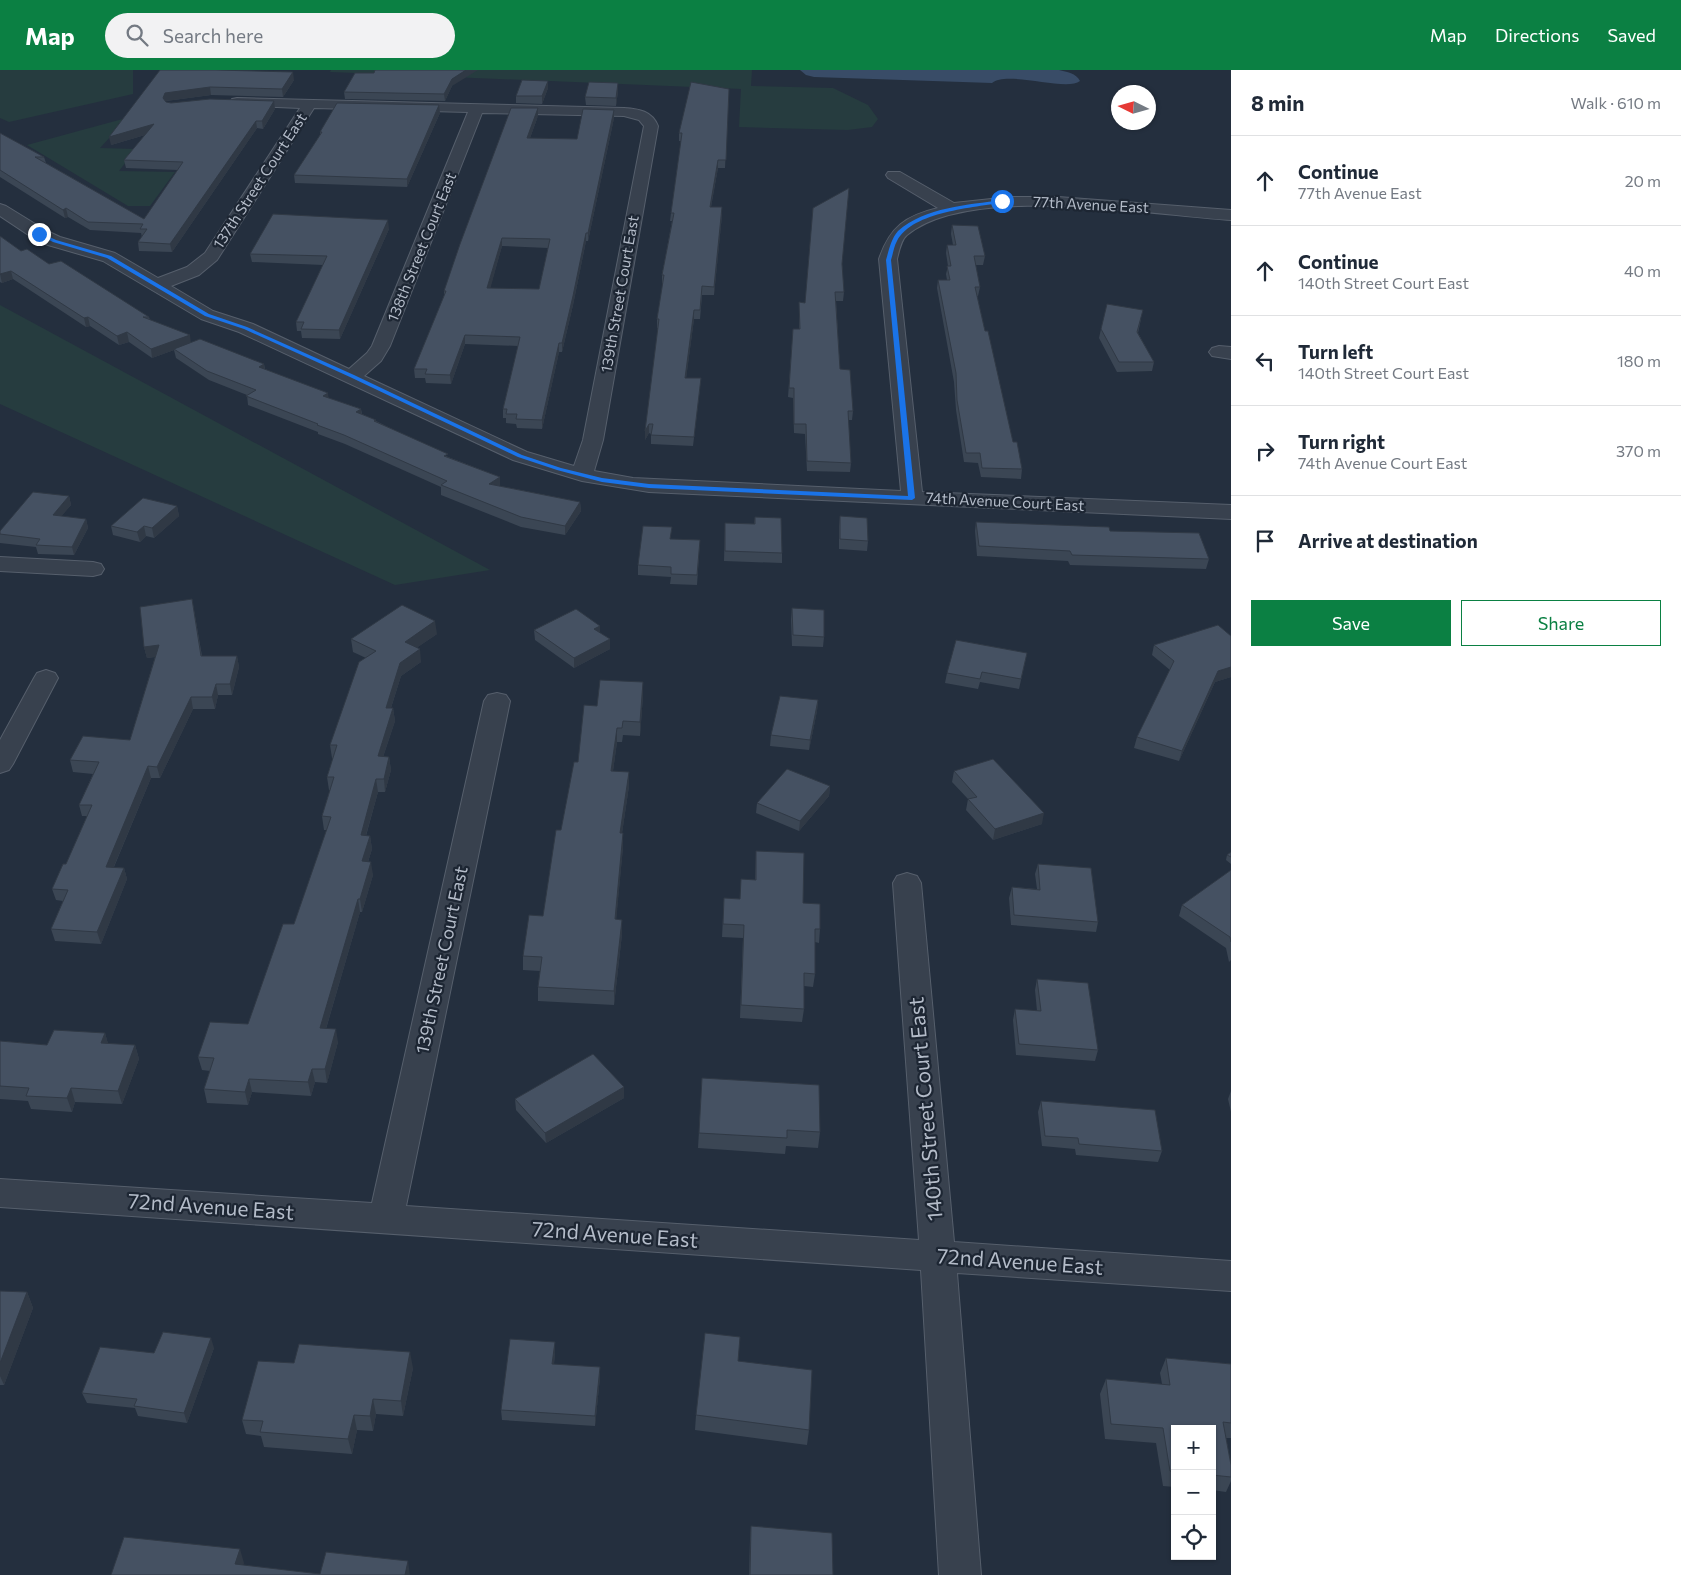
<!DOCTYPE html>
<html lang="en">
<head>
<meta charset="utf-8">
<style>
  body { margin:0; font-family:Commissioner,sans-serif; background:#f2f2f3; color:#1f2937 }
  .controls { position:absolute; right:15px; bottom:15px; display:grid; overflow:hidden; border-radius:0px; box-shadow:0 1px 4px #0004 }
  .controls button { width:45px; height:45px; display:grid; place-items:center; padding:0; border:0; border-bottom:1px solid #e0e1e3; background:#fff; color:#1f2937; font:25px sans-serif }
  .compass { position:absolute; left:1111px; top:15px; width:45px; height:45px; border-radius:50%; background:#fff; box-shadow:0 1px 4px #0004; rotate:275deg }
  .stop { position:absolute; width:15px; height:15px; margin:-11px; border:4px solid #1a73e8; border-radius:50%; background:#fff }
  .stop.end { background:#1a73e8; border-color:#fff; box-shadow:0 1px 5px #0008 }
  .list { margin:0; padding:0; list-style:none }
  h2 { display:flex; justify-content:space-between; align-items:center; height:65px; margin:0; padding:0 20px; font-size:21px }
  h2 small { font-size:16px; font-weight:400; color:#747a83 }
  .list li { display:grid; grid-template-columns:32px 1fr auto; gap:15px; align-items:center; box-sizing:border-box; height:90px; padding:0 20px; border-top:1px solid #e0e1e3 }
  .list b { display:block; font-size:19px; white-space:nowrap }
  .list p { margin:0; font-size:16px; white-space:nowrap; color:#747a83 }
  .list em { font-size:16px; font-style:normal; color:#747a83 }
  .actions { display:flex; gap:10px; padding:15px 20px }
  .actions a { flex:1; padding:11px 0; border:1px solid #0b8043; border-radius:0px; text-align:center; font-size:18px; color:#0b8043 }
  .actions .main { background:#0b8043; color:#fff }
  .icon { flex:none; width:28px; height:28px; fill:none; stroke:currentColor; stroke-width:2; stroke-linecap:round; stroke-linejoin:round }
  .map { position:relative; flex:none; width:1231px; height:1505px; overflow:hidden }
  header { display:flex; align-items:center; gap:30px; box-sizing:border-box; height:70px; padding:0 25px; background:#0b8043; color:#fff }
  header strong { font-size:24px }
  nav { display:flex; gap:28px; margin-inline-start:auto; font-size:18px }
  .search { width:350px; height:45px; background:#f2f2f3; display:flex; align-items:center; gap:12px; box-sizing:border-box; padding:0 18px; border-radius:28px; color:#747a83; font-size:19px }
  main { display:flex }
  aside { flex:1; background:#fff }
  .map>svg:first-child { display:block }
  .green { fill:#263c3f }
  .water { fill:#394c67 }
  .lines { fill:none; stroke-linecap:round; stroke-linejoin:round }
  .minor-casing { stroke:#565f6c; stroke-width:2 }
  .minor { fill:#38414e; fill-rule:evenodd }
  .wall { fill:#3b4654; fill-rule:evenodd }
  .shaded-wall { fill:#303945 }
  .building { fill:#455162; stroke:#303945; fill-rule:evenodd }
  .route { fill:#1a73e8 }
  .labels { text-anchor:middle; stroke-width:4.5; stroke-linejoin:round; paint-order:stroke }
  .far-street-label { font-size:15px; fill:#b4bcc9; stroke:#1d2633 }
  .street-label { font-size:18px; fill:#b4bcc9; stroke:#1d2633 }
  .near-street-label { font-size:21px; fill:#b4bcc9; stroke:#1d2633 }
</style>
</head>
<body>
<header>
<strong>Map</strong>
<div class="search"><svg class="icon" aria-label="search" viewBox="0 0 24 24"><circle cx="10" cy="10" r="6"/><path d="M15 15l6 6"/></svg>Search here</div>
<nav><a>Map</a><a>Directions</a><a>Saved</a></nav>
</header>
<main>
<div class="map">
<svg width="1231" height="1505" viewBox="0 0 1231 1505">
  <rect width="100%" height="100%" fill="#242f3e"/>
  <!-- green -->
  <path class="green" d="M0 0H133V24L9 52 0 48Z
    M331 0H752L751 16 833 18 868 35 878 49 872 57 848 60 739 57 741 19 330 2Z
    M141 44 123 53 100 78 136 79 119 101 175 102 150 136H128L27 75Z
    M0 234V235L490 500 395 515 0 334Z"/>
  <!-- water -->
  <path class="water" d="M800 0H1059C1067 2 1076 3 1080 11 1066 22 1007 0 992 13L814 7 806 5Z"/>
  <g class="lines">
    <defs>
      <path id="minor" d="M237 28 624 38C639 39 652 41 658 56L603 370 594 401 633 408 901 421 879 189C890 157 905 146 938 138L888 108 886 105 888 102H900L954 133 1010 127H1058L1231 140V150C1151 145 970 113 907 165 901 170 899 181 897 189L922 422 1231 435V449L649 422 582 411 513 390 239 262 201 249 103 191 48 175 33 168 0 146V134L6 136 45 160 60 167 115 183 158 208 187 197 205 183 300 38 232 35 230 32 232 29ZM314 38 468 42 372 276 367 283 349 299 253 254 213 241 171 216 199 205 217 190ZM482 43 624 46 639 50 644 56 583 370 574 396 527 382 364 306 381 291 390 276Z
        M1219 276 1231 277V289L1212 286 1209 282 1212 278Z
        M0 487 93 492 101 494 104 499 101 504 93 506 0 501Z
        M46 600 55 603 58 608 13 694 9 700 0 703V670L34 608 37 603Z
        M497 623 506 625 510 631 406 1136 919 1170 893 813 897 806 907 803 917 806 921 813 954 1172 1231 1191V1221L957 1203 981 1505H939L921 1200 0 1137V1109L372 1133 484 631 488 625Z"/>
    </defs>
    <!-- minor casing -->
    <use href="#minor" class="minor-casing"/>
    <!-- minor -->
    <use href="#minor" class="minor"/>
  </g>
  <!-- wall -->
  <path class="wall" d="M160 0 294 10 283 27 211 25 166 31V32L171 33 275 39 263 59 257 58 172 182 139 181 138 172 142 167 141 163 90 160 68 147 65 148 0 107V63L44 87 46 93 144 149 178 100 126 98 124 90 145 65 111 75Z
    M374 3 452 16 445 31 345 29 344 22Z
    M548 18 542 34 516 33V26Z
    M729 19 725 98H718L711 137 722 145 714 225H702L700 249H694L686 308 700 318 693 376 651 374V364L649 363 645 370 658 258H657V249L663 213H662V205L672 151H670L671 143 681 71H679V63Z
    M618 21 616 36 586 35 585 27Z
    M440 43 407 117 295 113 294 105 320 65V62Z
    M538 46 530 68 577 69 614 48 588 171H586L573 235 562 282H559L542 359 517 358 516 354 506 353V348H503V339L518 276 465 274 451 314 426 313 425 308H415L414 299 444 226V221ZM502 176 548 178 539 219 490 218Z
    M952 155 985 186 983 195H975L980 217 978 226H977L985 261 1013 372 1022 399 1021 409 981 407 978 393 964 392 956 340 954 312 937 218 938 210H947L946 204 948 196 946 183 947 175H953L951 164Z
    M389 159 340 269 302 268 301 261H297L296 252 323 195 252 192 250 184Z
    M0 166 21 181 49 194 149 247 150 250 191 273 264 294 265 299 329 328 361 339 362 344 448 387 500 407V416L580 432 581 441 565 465 521 457 441 425V417L345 374 318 364V362L248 335 247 325 209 310 176 288 174 280 152 288 129 272 119 275 90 256 86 257 13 209 2 213 0 212Z
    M842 194 844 222 843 231H836L840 299 853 341 852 350H848L851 393 850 402 807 401 805 364 794 363 793 328 788 327 793 259H799V232L805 233Z
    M1141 249 1138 263 1154 292 1152 301 1117 302 1099 268 1101 259Z
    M69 426 71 435 61 446 86 449 88 458 74 485 38 484 36 477 0 473V461Z
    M177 436 179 446 154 468 146 466 140 472 113 465 111 456Z
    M840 446 868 471 867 481 839 479V456Z
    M755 447 782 483V493L724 491 725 453 754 454Z
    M976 452 1110 461 1209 489 1206 499 1070 495 1068 491 977 486 975 461Z
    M671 469 700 470 697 515 670 514 671 507 638 505V495Z
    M192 529 202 586H237L239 597 232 625H218L215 639H193L160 708H151L114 797 124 798 127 809 101 874 55 871 51 859 63 831 56 830 52 819 66 794 87 746H82L79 735 93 704 73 702 70 690 130 670 155 587 147 588 144 577Z
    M792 538 824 567 823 577 792 576 791 549Z
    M534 560 600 563 610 569V579L574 598 535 570Z
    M437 564 416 578 421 592 401 606 391 638H393L395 651 383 687H389L391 700 385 722H378L366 766H370L372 779 368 792 373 805 362 842H360L326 959 338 972 327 1013 315 1012 311 1026 252 1022 248 1035 207 1033 204 1019 210 1001 202 1000 198 987 248 954 294 854 327 760H324L322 746 330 720H329L327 707 333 688H332L330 675 366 588 353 582 351 569Z
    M1231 566V607L1215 612 1179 691 1134 678 1137 667 1170 600 1152 585 1154 575Z
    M1027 583 1019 619 980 612 978 619 945 613 947 603Z
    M643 625 640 666 623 665 622 672H617L613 701 629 716 622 763 623 777 616 849 622 864 614 935 538 931V917L540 901 523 900V886L543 846 561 760 578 692 597 636Z
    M818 630 817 641 809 680 770 676 771 665Z
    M954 701 1042 754 993 770 966 740 968 729 952 712Z
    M830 716 829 726 799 761 756 743 757 733Z
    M756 781 803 833 820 859 819 873 815 872V904L813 917 804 916V939L802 952 740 948 743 868 722 867 724 828 740 829 755 810Z
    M1231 782V794L1226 790 1227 785Z
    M1038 794 1098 852 1096 862 1011 855 1009 828 1012 817 1037 819 1035 804Z
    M1231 800V890L1229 892 1226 878 1179 846 1182 835Z
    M1037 909 1098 980 1095 991 1016 985 1013 950 1015 939 1037 941 1035 920Z
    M105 963 108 974 135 975 139 989 122 1034 75 1032 72 1042 31 1039 28 1031 0 1029V971L47 975Z
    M702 1008 820 1062 818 1078 786 1076 785 1084 698 1078Z
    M624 1017V1028L546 1073 516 1040 515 1029Z
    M1231 1021V1042L1228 1029Z
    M1041 1031 1162 1081 1158 1092 1076 1085 1075 1079 1042 1076 1038 1042Z
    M0 1221 27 1222 33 1238 4 1315H0Z
    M214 1278 187 1353 138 1346 135 1338 87 1333 82 1323 154 1283Z
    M555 1282 554 1294 600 1297V1307L595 1356 502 1350 501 1340Z
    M1166 1288 1231 1294V1368H1226L1231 1395V1411L1226 1422 1212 1420V1359H1175V1417L1163 1416 1156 1373 1105 1369 1100 1324 1106 1309 1162 1314 1160 1303Z
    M738 1291 809 1360 807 1375 695 1360 696 1345Z
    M294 1293 413 1298 403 1346 376 1344 373 1361 357 1360 352 1384 264 1377 261 1366 246 1364 242 1350Z
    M751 1456 833 1505H749L750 1469Z"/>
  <!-- shaded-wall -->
  <path class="shaded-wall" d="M466 0H478L452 16 445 31 444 24 452 9Z
    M293 2 294 10 283 27 282 19Z
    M548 11V18L542 34V26Z
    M618 13V21L616 36V28Z
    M210 17 211 25 166 31 164 36 163 28 165 23Z
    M274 31 275 39 263 59 262 51Z
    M439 35 440 43 407 117V109Z
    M538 38V46L527 76V68Z
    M614 40V48L588 171V163Z
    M256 51 257 58 172 182 170 174Z
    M154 54 155 62 111 75 109 67Z
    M718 90V98L709 145 710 137Z
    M722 137V145L714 225V217Z
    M66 138 68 147 65 148 63 140Z
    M388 150 389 159 340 269 339 260Z
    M586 163V171L573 235 562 282V273Z
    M502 168V176L488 227 487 218Z
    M11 201 13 209 2 213 0 204Z
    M694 240V249L685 317V308Z
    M88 247 90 256 86 257 84 248Z
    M127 262 129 272 119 275 117 266Z
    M190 265 191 274 174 279V280L152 288 151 279Z
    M465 265V274L451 314 450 305Z
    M559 273V282L542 359V350Z
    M264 294 265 303 259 297Z
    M328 323 329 332 323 326Z
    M361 339 362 349 356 342Z
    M649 354V363L645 370V361Z
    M500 407V416L489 414Z
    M69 426 71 435 55 454 53 445Z
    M580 432 581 441 565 465V456Z
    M177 436 179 446 154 468 152 458Z
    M86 449 88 458 74 485 72 477Z
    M144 456 146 466 140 472 137 462Z
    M435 551 437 564 406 585 405 572Z
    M600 556V566L594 559Z
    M610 569V579L574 598V588Z
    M159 575 162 586 147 588 144 577Z
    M420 579 421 592 401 606 387 650 386 638 400 593Z
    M237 586 239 597 232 625 230 614Z
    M1231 597V607L1215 612 1179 691 1182 681 1218 601Z
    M643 612V625L640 666V652Z
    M216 614 218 625 215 639 212 627Z
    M191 627 193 639 160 708 157 697Z
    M818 630 817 641 809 680 810 670Z
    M393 638 395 651 379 699 378 686Z
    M617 658V672L611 715V701Z
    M389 687 391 700 385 722 384 709Z
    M148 696 151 708 109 808 106 797Z
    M629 702V716L620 777V763Z
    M376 709 378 722 362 779 361 765Z
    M830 716 829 726 799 761 800 751Z
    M1044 743 1042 754 993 770 995 759Z
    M623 763V777L615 864V849Z
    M370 766 372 779 364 804 362 791Z
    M371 792 373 805 362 842 360 829Z
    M124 798 127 809 101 874 97 862Z
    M358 829 360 842 322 972 320 958Z
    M622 850V864L614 935V921Z
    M336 959 338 972 327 1013 325 999Z
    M105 963 109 977 101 973Z
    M135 975 139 989 122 1034 118 1021Z
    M312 999 315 1012 311 1026 308 1012Z
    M249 1009 252 1022 248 1035 245 1022Z
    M624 1017V1028L546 1073 545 1063Z
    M71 1018 75 1032 72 1042 67 1028Z
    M27 1222 33 1238 4 1315 0 1306V1293Z
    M211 1268 214 1278 187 1353 184 1343Z
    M555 1272V1282L553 1304 552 1294Z
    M410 1282 413 1298 403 1346 401 1331Z
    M600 1297V1307L595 1356V1346Z
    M373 1329 376 1344 373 1361 370 1346Z
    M354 1345 357 1360 352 1384 348 1369Z
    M240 1479 244 1493 241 1505 235 1494Z
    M408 1491 410 1505H405Z"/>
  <!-- building -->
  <path class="building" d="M160 0H216L293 2 282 19 210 17 165 23 163 28 166 32 171 33 210 29 274 31 262 51H256L170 174 138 172 147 159H140L143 154 88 152 66 138 63 140 0 100V63L44 87H35L144 149 183 92 124 90 154 54 109 67Z
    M375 0H466L452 9 444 24 344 22 355 3H374Z
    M522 10 548 11 542 26H516Z
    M589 12 618 13 616 28 585 27Z
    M691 12 729 19 726 90H718L710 137H722L714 217 702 216 700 240H694L685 308H701L694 367 651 365 653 354H649L645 361 659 249H657L664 205H662L674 143H671L682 63H679Z
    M337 33 439 35 407 109 294 105 322 62H320Z
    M511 38H538L527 68 577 69 583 39 614 40 588 163H586L573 226 562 273H559L542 350 516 349 517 344H506L507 339H503L520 267 465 265 450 305 425 304 427 299H414L446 221H444L460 174ZM502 168 550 169 539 219 487 218Z
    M849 118 842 194 844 222H835L840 299 850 300 853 341H848L851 393 807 391 806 354H794V318H789L793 259H800L799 232 805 233 813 138Z
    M273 144 388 150 339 260 301 259 304 252H296L327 186 250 184Z
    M952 155 978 156 985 186H974L980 217H975L985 261H988L1013 372H1017L1022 399 982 398 980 383H966L957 330 956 303 938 210H950L947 196H951L947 175H956Z
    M0 166 21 181 27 179 49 194 61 191 149 247H143L190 265 151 279 127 262 117 266 88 247 84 248 11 201 0 204Z
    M1107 234 1143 240 1137 262 1154 292H1119L1101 259Z
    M200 269 264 294 259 297 328 323 323 326 361 339 356 342 376 350 374 351 448 384 444 386 500 407 489 414 580 432 565 456 521 447 441 415 447 411 344 365 317 355 318 354 246 326 256 320 207 301 174 279Z
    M33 422 69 426 53 445 86 449 72 477 36 475 40 469 0 464V461Z
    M143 428 177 436 152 458 144 456 137 462 111 456Z
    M840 446 867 448 868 471 840 469Z
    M755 447 781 448 782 483 725 481V453L755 454Z
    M976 452 1109 457 1110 461 1199 463 1209 489 1072 485 1070 481 979 476Z
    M643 456 672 457 670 469 700 470 697 505 671 504V497L638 495Z
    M192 529 201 586H237L230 614H216L212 627H191L157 697 148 696 106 797 124 798 97 862 51 859 68 820 52 819 63 794H66L92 735H79L99 692 70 690 83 666 130 670 159 575 144 577 140 537Z
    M402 535 435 551 405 572 420 579 400 593 386 638H393L378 686 389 687 384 709H376L361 765 370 766 362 791 371 792 360 829H358L320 958 336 959 325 999H312L308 1012 249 1009 245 1022 204 1019 214 988 198 987 210 952 248 954 283 854H294L331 747 322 746 334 707H327L337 675H330L359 592 376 581 351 569Z
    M792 538 824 540V567L793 565Z
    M576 539 600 556 594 559 610 569 574 588 534 560Z
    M1218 555 1231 566V597L1218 601 1182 681 1137 667 1174 591 1154 575Z
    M956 570 1027 583 1021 609 982 602 980 609 947 603Z
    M600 610 643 612 640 652 623 651 622 658H617L611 701 629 702 620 763H623L615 849 622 850 614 921 538 917 542 887 523 886 529 845 543 846 556 760H561L574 692H578L584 635 597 636Z
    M780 626 818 630 810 670 771 665Z
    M993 689 1044 743 995 759 968 729 977 727 954 701Z
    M787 699 830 716 800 751 757 733Z
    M756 781 804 783 803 833 820 834V859H815V904L804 903V939L741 935 744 855 723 854 724 828 740 829 741 809 756 810Z
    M1231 782V787L1227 785Z
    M1038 794 1091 798 1098 852 1014 845 1012 817 1040 820Z
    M1231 800V872L1230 867 1182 835Z
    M1037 909 1088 913 1098 980 1019 974 1015 939 1041 941Z
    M54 960 105 963 101 973 135 975 118 1021 71 1018 67 1028 26 1026 29 1018 0 1016V971L47 975Z
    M593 984 624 1017 545 1063 515 1029Z
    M702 1008 819 1015 820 1062 787 1060V1068L699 1063Z
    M1041 1031 1155 1040 1162 1081 1079 1074 1078 1068 1045 1066Z
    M0 1221 27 1222 0 1293Z
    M163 1262 211 1268 184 1343 134 1336 137 1329 82 1323 100 1277 154 1283Z
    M705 1263 740 1267 738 1291 812 1300 809 1360 696 1345Z
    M510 1269 555 1272 552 1294 600 1297 595 1346 501 1340Z
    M299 1274 410 1282 401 1331 373 1329 370 1346 354 1345 348 1369 260 1362 263 1351 242 1350 258 1291 294 1293Z
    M1166 1288 1231 1294V1353L1223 1352 1231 1395V1407L1212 1405V1359H1175V1402L1170 1401 1163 1358 1111 1354 1106 1309 1170 1315Z
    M751 1456 832 1463 833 1505H750Z
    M124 1467 240 1479 235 1494 320 1504 326 1482 408 1491 405 1505H111Z"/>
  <!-- route -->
  <path class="route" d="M1002 130 1004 132C974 138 913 141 897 171 894 176 893 184 891 190L915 428 912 430 649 418 602 412 557 400 518 387 350 307 244 259 205 246 107 188 53 172 37 164 41 163 56 170 111 186 209 244 247 257 354 305 522 385 561 398 602 408 649 414 908 426 886 190C889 180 891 169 898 161 925 137 968 135 1002 130Z"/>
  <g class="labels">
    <!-- far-street labels -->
    <g class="far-street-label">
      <text transform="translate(260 111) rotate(-57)" y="5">137th Street Court East</text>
      <text transform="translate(1091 135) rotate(3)" y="5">77th Avenue East</text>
      <text transform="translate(422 177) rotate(-68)" y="5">138th Street Court East</text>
      <text transform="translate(620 224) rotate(-80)" y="5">139th Street Court East</text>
      <text transform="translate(1005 432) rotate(3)" y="5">74th Avenue Court East</text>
    </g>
    <!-- street labels -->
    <g class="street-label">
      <text transform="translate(442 890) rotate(-78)" y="6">139th Street Court East</text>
    </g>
    <!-- near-street labels -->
    <g class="near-street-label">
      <text transform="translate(926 1039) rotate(-95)" y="7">140th Street Court East</text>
      <text transform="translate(211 1137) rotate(4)" y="7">72nd Avenue East</text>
      <text transform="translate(615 1165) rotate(4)" y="7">72nd Avenue East</text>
      <text transform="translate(1020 1192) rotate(4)" y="7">72nd Avenue East</text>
    </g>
  </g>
</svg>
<div class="controls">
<button>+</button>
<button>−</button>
<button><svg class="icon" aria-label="locate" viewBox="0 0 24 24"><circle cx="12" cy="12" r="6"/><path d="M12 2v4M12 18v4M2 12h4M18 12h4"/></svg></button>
</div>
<svg class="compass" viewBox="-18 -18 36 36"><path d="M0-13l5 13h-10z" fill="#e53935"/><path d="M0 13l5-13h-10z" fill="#747a83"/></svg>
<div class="stop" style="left:1002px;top:131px"></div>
<div class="stop end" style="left:39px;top:164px"></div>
</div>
<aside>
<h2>8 min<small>Walk · 610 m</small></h2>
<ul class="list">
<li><svg class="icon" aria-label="ahead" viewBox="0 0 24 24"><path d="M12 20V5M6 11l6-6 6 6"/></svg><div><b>Continue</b><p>77th Avenue East</p></div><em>20 m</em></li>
<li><svg class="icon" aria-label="ahead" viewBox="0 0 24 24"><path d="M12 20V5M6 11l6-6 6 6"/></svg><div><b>Continue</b><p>140th Street Court East</p></div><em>40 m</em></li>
<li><svg class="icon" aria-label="left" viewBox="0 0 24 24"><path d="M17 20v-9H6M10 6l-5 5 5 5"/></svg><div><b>Turn left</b><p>140th Street Court East</p></div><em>180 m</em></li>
<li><svg class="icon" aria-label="right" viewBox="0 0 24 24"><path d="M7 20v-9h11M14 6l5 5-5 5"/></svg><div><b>Turn right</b><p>74th Avenue Court East</p></div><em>370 m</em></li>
<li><svg class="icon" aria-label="arrive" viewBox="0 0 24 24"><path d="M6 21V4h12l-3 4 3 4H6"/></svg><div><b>Arrive at destination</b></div></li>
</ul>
<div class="actions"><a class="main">Save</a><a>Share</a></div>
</aside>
</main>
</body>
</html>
